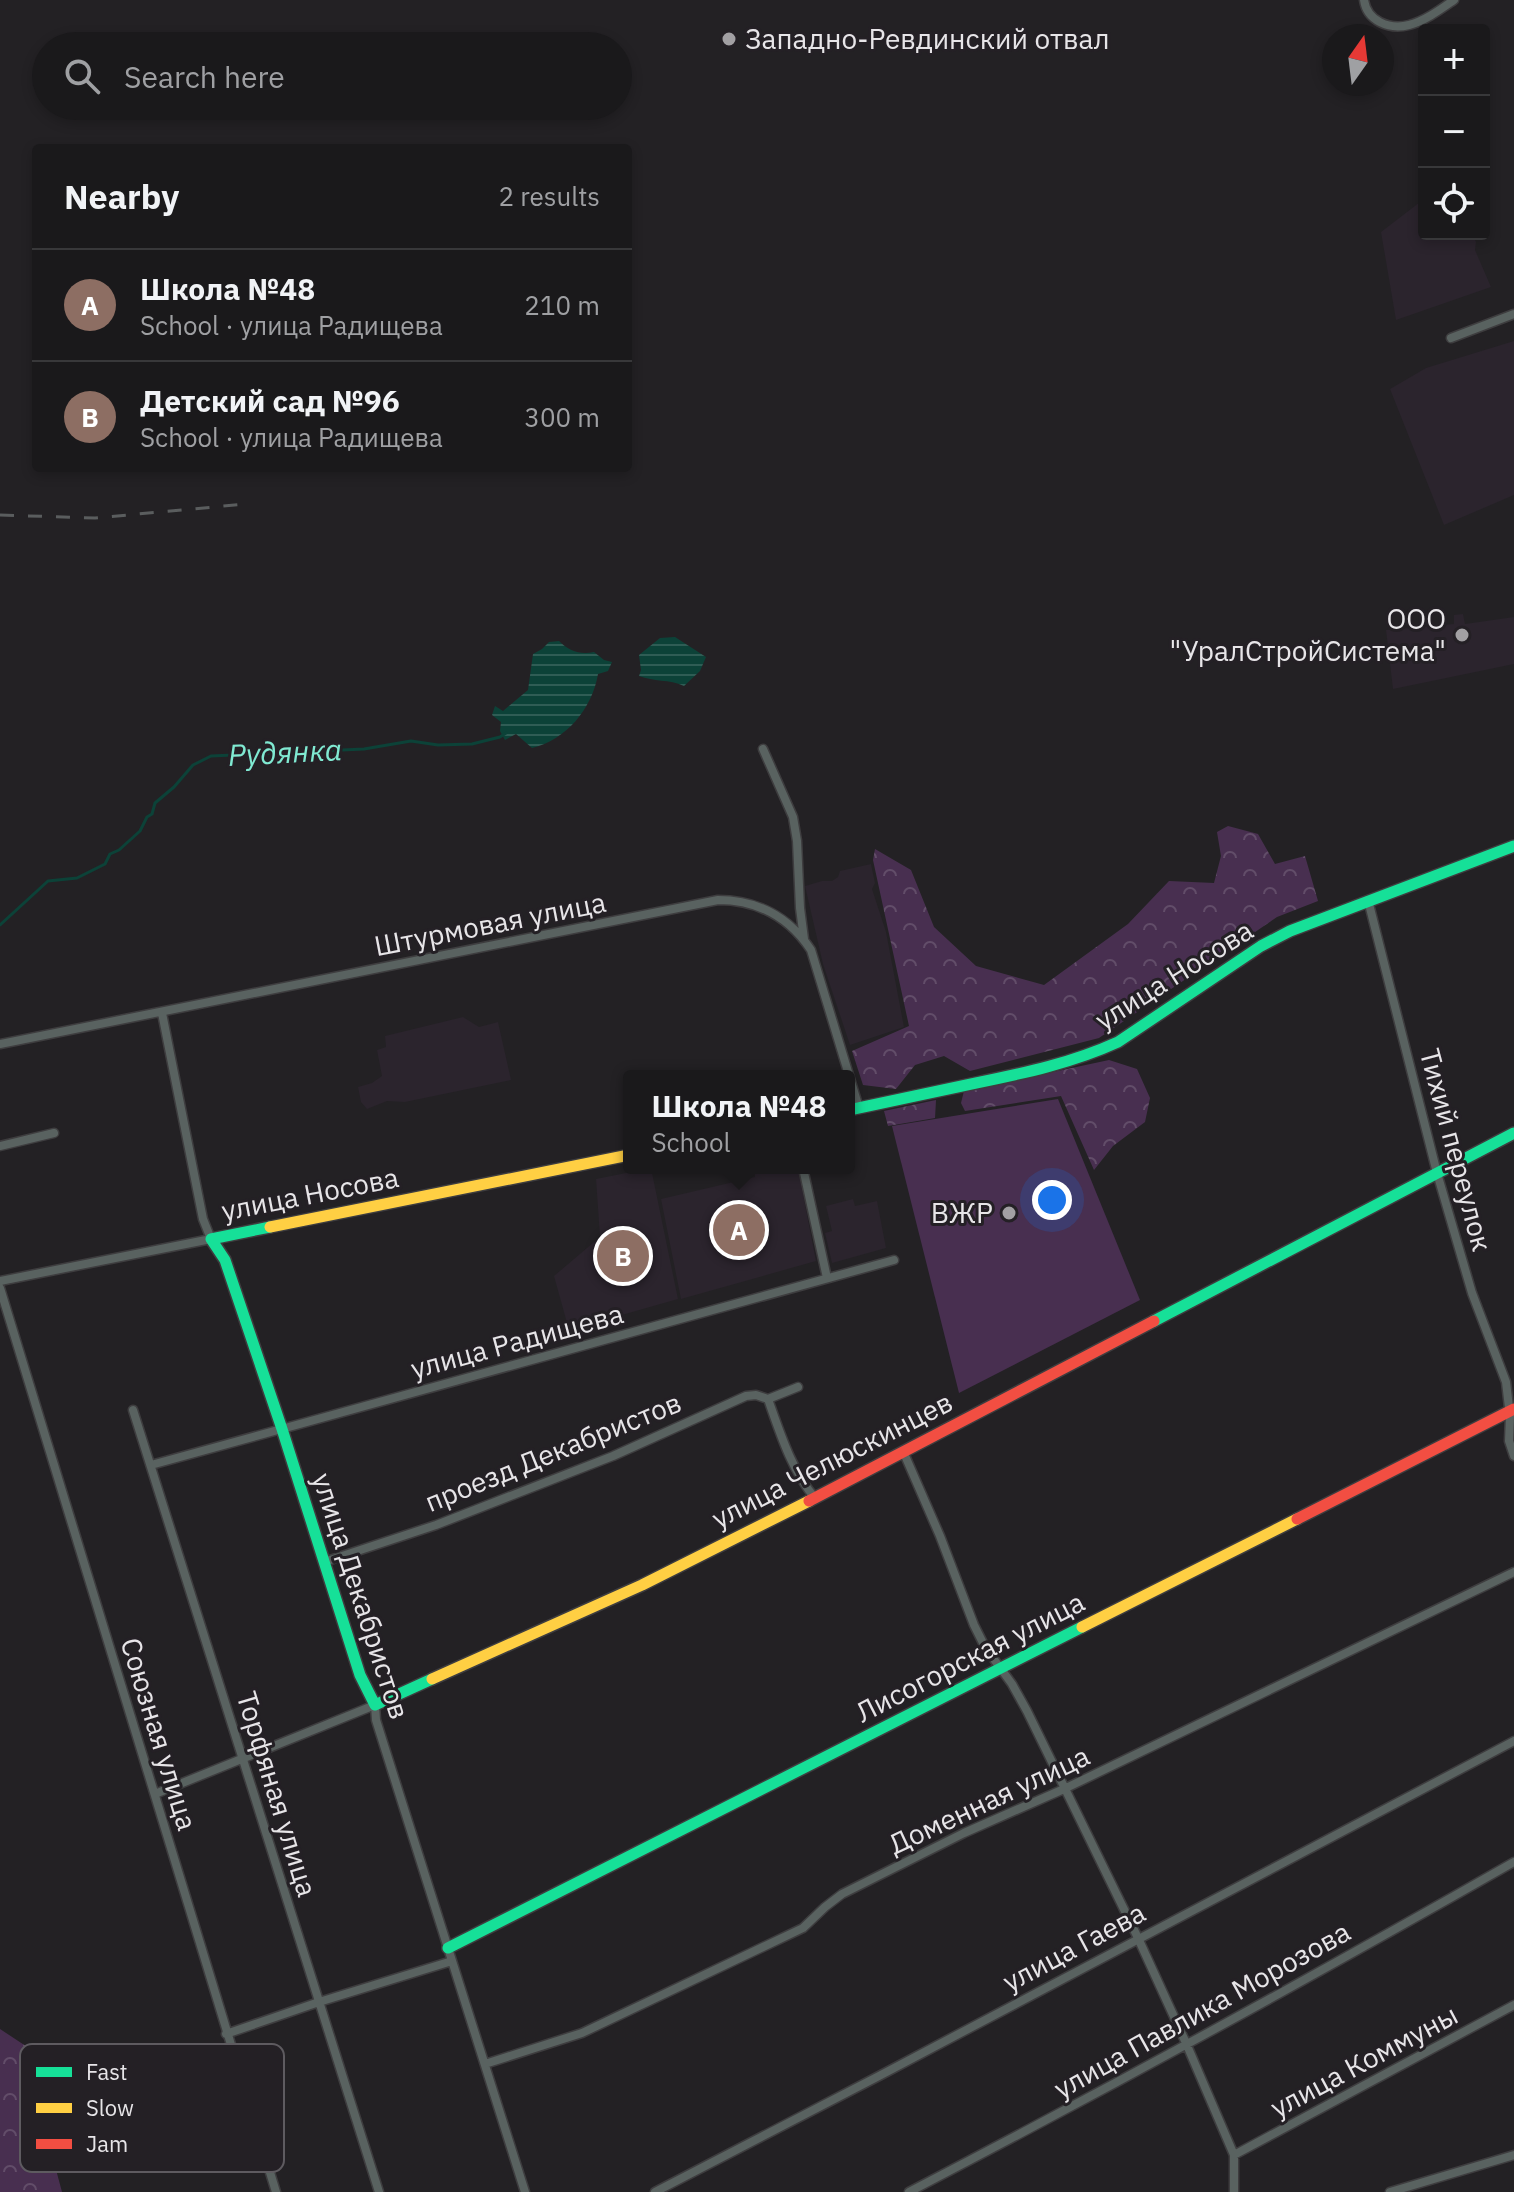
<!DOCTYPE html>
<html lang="en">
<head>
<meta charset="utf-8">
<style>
  body { margin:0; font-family:"IBM Plex Sans",sans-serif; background:#232224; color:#f1f3f6 }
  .controls { position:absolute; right:24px; top:24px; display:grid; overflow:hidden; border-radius:8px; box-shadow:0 4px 12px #0003 }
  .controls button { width:72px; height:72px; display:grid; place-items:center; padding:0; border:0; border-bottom:2px solid #38383a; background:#1a191b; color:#f1f3f6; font:40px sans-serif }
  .compass { position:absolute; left:1322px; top:24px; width:72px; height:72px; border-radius:50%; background:#1a191b; box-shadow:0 4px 12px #0003; rotate:14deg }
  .you { position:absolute; left:1052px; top:1200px; width:28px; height:28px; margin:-20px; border:6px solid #fff; border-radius:50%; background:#1a73e8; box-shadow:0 0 0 12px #1a73e833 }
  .badge { display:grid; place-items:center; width:52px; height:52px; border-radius:50%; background:#a2a0a3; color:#fff; font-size:26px; font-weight:700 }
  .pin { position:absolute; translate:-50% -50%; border:4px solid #fff; box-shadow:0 2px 8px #0006 }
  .popup { position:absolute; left:623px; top:1070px; width:232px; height:104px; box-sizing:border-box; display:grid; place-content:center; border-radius:8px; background:#1a191b; filter:drop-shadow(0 2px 6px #0005); font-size:26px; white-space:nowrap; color:#9fa0a3 }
  .popup b { font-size:30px; color:#f1f3f6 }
  .popup::after { content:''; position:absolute; left:50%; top:100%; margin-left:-16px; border:16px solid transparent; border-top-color:#1a191b }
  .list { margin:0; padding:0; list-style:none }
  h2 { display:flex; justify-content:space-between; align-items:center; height:104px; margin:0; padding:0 32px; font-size:34px }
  h2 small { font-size:26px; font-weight:400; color:#9fa0a3 }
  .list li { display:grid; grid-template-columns:52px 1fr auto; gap:24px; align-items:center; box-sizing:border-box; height:112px; padding:0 32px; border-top:2px solid #38383a }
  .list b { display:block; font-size:30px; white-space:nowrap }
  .list p { margin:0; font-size:26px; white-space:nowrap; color:#9fa0a3 }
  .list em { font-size:26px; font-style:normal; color:#9fa0a3 }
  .icon { flex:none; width:44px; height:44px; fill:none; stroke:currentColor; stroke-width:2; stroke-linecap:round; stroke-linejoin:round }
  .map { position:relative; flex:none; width:1514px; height:2192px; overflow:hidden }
  .search { position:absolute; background:#1a191b; box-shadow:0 4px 12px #0003; left:32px; top:32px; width:600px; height:88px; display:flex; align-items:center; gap:20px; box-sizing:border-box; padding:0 28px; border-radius:44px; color:#9fa0a3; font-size:30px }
  .panel { position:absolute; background:#1a191b; box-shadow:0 4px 12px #0003; left:32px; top:144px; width:600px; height:328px; border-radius:8px }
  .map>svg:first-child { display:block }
  .built { fill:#2b242d }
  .forest { fill:url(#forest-crowns) }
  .pitch { fill:#482f50 }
  .water { fill:url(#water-rules) }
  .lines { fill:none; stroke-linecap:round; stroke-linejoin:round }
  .stream { stroke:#0c4238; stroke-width:3 }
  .street-casing { stroke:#3e3d3f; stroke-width:11 }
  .fast-casing { stroke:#3e3d3f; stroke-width:14 }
  .slow-casing { stroke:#3e3d3f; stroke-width:14 }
  .jam-casing { stroke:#3e3d3f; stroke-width:14 }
  .street { stroke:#596260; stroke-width:8 }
  .fast { stroke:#16e098; stroke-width:11 }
  .slow { stroke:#ffcf43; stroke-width:11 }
  .jam { stroke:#f24e42; stroke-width:11 }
  .rail { stroke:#5a5d5e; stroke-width:3; stroke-dasharray:14 14; stroke-linecap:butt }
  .poi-dot { fill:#a2a0a3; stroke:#242025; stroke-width:3 }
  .labels { text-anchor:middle; stroke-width:6; stroke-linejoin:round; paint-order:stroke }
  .poi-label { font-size:28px; fill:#e7e5e8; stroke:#242025; text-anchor:end }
  .street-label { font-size:28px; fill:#e7e5e8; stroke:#242025 }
  .water-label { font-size:30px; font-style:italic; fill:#80ead2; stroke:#242025 }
  .key { fill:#242025; stroke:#5e5b60; stroke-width:2 }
  .key-label { font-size:22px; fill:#e7e5e8 }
</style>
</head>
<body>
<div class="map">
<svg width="1514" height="2192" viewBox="0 0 1514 2192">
  <defs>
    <pattern id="forest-crowns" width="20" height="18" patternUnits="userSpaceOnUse" patternTransform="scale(2)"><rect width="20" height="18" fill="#482f50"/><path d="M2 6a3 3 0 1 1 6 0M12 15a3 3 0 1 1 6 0" fill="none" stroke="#624d69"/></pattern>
    <pattern id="water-rules" width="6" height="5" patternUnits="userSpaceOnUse" patternTransform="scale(2)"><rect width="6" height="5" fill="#0c4238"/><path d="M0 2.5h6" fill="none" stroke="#2f5d55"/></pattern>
  </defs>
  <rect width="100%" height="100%" fill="#232124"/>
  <!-- built -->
  <path class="built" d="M1424 199V234H1472L1476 242 1475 250 1491 287 1396 320 1381 232Z
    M1514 341V495L1444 525 1390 389 1426 368Z
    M1463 614 1465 624 1514 617V664L1393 689 1386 630 1454 624V615Z
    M871 864 875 883 872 889 886 932 904 1027 850 1045 823 964 805 886 822 881H832L838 877 840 871Z
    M463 1017 479 1027 498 1022 511 1080 405 1102 387 1101 367 1109 361 1102 358 1087 372 1083 382 1076 377 1050 386 1047 385 1036Z
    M651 1168 678 1299 569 1330 554 1276 600 1237 596 1179Z
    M754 1168H798L816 1261 681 1299 661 1199 755 1177Z
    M853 1199 855 1206 877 1201 886 1248 832 1263 825 1233 832 1231 826 1206Z"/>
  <!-- forest -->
  <path class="forest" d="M1228 826 1258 834 1275 864 1305 856 1318 901 1277 917 1099 1038 970 1071 944 1056 915 1065 896 1089 863 1085 852 1051 909 1026 873 860 875 849 911 870 934 927 976 966 1044 985 1128 924 1169 881 1214 883 1221 856 1217 832Z
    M1109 1060 1137 1069 1150 1098 1145 1122 1113 1146 1094 1170 1061 1096 965 1111 961 1103 964 1091Z
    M936 1100 935 1118 888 1126 884 1111Z
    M0 2029 53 2064 68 2110 55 2166 62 2192H0Z"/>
  <!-- pitch -->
  <path class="pitch" d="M1058 1099 1140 1300 959 1393 892 1126Z"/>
  <!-- water -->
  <path class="water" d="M675 637 706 657 700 671 684 686C669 679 654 682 639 676L641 670 639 655 660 638Z
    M559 641C569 651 580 655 594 652L604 660 612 662 608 671 598 674C592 709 566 740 532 748L516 734 505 740 500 731 501 722 492 715 495 706 503 711 528 690 533 654 542 649 549 642Z"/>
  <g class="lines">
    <!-- stream -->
    <path class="stream" d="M0 925 48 881 77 878 105 864 110 854 119 850 140 831 147 817 152 814 155 803 174 787 193 765 211 756 364 749 411 741 438 745 472 744 500 737 506 733"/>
    <defs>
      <path id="street" d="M1364 0C1367 21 1389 30 1409 25 1425 21 1441 9 1454 0
        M1451 338 1514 314
        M763 749 793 817 797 841 800 908 804 939
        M1368 900 1437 1173 1472 1293 1506 1382 1510 1416 1509 1441 1514 1456
        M0 1044 718 900C757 900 789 917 811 950L859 1108
        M0 1146 54 1133
        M803 1168 827 1278
        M0 1281 211 1239 203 1219 162 1013
        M0 1288 276 2192
        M768 1399C780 1433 792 1471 815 1498
        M133 1410 379 2192
        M903 1451 940 1536 974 1625 985 1647 1012 1684 1027 1711 1138 1938 1186 2043 1234 2155V2192
        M151 1465 894 1260
        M324 1562 436 1525 613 1456 746 1396 756 1395 768 1399 798 1387
        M155 1794 375 1705 376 1720 525 2192
        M226 2034 319 2002 452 1961
        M485 2064 582 2033 803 1928 825 1907 842 1894 964 1833 1064 1789 1514 1572
        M1234 2155 1514 2005
        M655 2192 879 2076 1514 1741
        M909 2192C1113 2086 1314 1976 1514 1862
        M1390 2192 1514 2155"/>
      <path id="fast" d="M849 1110C891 1101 934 1092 976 1083 1025 1073 1072 1063 1118 1042L1261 946 1290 931 1514 846
        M270 1227 211 1239 225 1260 282 1429 360 1675 375 1705 432 1679
        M1154 1321 1514 1133
        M448 1948 1082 1627"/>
      <path id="slow" d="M270 1227 629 1155
        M1082 1627 1297 1519
        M432 1679 642 1585 809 1501"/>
      <path id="jam" d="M809 1501 1154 1321
        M1297 1519 1514 1409"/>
    </defs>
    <!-- street casing -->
    <use href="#street" class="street-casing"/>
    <!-- fast casing -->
    <use href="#fast" class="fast-casing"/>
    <!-- slow casing -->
    <use href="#slow" class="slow-casing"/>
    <!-- jam casing -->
    <use href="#jam" class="jam-casing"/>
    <!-- street -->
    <use href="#street" class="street"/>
    <!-- fast -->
    <use href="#fast" class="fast"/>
    <!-- slow -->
    <use href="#slow" class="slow"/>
    <!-- jam -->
    <use href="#jam" class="jam"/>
    <!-- rail -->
    <path class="rail" d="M0 515 95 518 246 504"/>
  </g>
  <!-- markers -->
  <g class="poi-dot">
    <circle cx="729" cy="39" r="8"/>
    <circle cx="1462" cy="635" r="8"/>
    <circle cx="1009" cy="1213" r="8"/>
  </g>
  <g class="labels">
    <!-- poi labels -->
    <g class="poi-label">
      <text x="745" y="49" text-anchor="start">Западно-Ревдинский отвал</text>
      <text x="1446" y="629">ООО<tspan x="1446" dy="32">"УралСтройСистема"</tspan></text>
      <text x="993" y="1223">ВЖР</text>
    </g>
    <!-- street labels -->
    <g class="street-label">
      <text transform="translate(490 924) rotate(-11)" y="10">Штурмовая улица</text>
      <text transform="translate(1174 975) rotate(-32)" y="10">улица Носова</text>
      <text transform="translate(1456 1150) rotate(75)" y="10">Тихий переулок</text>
      <text transform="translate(310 1194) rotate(-11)" y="10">улица Носова</text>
      <text transform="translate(517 1341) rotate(-15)" y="10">улица Радищева</text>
      <text transform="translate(553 1452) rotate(-22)" y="10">проезд Декабристов</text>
      <text transform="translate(832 1460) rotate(-27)" y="10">улица Челюскинцев</text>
      <text transform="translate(361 1596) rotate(72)" y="10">улица Декабристов</text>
      <text transform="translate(970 1657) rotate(-27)" y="10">Лисогорская улица</text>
      <text transform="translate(159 1734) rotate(73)" y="10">Союзная улица</text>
      <text transform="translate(277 1794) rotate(73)" y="10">Торфяная улица</text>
      <text transform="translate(989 1800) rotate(-25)" y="10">Доменная улица</text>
      <text transform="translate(1074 1947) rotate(-28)" y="10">улица Гаева</text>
      <text transform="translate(1202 2010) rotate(-29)" y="10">улица Павлика Морозова</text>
      <text transform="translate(1364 2061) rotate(-28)" y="10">улица Коммуны</text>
    </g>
    <!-- water labels -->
    <g class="water-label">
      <text transform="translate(285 753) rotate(-3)" y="10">Рудянка</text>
    </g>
  </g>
  <!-- legend -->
  <rect x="20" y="2044" width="264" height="128" rx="12" class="key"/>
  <rect x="36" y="2067" width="36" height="10" fill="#16e098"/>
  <rect x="36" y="2103" width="36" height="10" fill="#ffcf43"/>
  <rect x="36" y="2139" width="36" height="10" fill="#f24e42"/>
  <g class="key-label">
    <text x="86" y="2080">Fast</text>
    <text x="86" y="2116">Slow</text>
    <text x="86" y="2152">Jam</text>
  </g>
</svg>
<div class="controls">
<button>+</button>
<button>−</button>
<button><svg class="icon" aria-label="locate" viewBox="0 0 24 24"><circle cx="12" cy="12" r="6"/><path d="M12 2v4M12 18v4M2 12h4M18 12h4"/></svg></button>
</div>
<svg class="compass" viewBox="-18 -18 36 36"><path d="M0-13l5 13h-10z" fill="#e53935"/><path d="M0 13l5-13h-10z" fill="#9fa0a3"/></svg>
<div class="you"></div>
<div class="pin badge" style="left:739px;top:1230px;background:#8d6e63">A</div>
<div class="popup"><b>Школа №48</b>School</div>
<div class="pin badge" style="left:623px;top:1256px;background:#8d6e63">B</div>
<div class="search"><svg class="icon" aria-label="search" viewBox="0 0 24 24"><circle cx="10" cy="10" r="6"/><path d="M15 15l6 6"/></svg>Search here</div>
<section class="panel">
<h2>Nearby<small>2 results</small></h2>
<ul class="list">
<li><span class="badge" style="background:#8d6e63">A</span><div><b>Школа №48</b><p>School · улица Радищева</p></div><em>210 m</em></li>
<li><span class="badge" style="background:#8d6e63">B</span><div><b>Детский сад №96</b><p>School · улица Радищева</p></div><em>300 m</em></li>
</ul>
</section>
</div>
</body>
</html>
